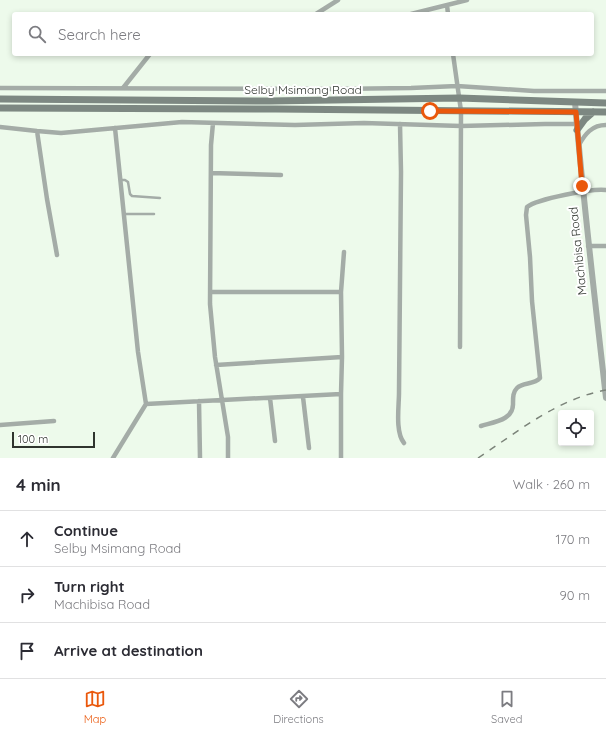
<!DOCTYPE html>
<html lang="en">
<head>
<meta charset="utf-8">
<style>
  body { margin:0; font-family:Quicksand,sans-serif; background:#f2f2f3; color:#2b2b33 }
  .controls { position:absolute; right:12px; bottom:12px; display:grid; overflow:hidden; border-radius:4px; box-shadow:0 2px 6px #0003 }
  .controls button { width:36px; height:36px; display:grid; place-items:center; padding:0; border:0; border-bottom:1px solid #e1e1e2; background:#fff; color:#2b2b33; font:20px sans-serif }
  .scale { position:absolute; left:12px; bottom:10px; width:83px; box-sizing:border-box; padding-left:4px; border:2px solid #2f342e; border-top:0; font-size:11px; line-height:14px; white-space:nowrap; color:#2f342e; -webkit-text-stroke:3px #fff; paint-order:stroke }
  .stop { position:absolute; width:12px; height:12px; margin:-9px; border:3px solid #ea580c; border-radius:50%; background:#fff }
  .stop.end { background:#ea580c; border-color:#fff; box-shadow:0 1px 4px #0008 }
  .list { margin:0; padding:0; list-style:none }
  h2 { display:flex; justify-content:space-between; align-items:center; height:52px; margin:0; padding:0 16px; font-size:17px }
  h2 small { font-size:13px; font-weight:400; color:#7c7c81 }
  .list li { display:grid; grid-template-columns:26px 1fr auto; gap:12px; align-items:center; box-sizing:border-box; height:56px; padding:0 16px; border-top:1px solid #e1e1e2 }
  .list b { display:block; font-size:15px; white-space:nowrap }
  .list p { margin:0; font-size:13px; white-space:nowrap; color:#7c7c81 }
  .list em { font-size:13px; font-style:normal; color:#7c7c81 }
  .icon { flex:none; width:22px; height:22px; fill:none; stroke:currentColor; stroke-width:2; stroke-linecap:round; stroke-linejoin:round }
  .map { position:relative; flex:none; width:606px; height:458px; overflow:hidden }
  .search { position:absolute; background:#fff; box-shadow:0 2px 6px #0003; left:12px; right:12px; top:12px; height:44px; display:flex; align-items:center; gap:10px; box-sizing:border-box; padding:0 14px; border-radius:4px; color:#7c7c81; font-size:15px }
  .sheet { height:220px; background:#fff }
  nav { display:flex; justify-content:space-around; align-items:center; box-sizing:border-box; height:56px; border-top:1px solid #e1e1e2; background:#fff; font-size:11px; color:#7c7c81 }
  nav a { display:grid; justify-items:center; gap:2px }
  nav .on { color:#ea580c }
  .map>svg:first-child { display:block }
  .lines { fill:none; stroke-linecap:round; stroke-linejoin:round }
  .service { stroke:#a4aca7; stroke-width:2.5 }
  .minor { stroke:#a4aca7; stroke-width:4.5 }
  .tertiary { stroke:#a4aca7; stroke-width:6 }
  .secondary { stroke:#7d8882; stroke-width:7 }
  .rail { stroke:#7b8379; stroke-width:1.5; stroke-dasharray:7 7; stroke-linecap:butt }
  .route { stroke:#ea580c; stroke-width:5 }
  .labels { text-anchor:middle; stroke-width:4; stroke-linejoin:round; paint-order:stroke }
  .street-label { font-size:12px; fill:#2f342e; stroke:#fff }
</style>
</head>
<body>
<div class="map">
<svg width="606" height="458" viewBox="0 0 606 458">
  <rect width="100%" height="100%" fill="#edfaeb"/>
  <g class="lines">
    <!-- service -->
    <path class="service" d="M120 180H125L128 182 130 194 132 196 160 198
      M124 214H154"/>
    <!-- minor -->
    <path class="minor" d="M447 5 448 14
      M316 14 338 0
      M411 14 467 0
      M453 54 461 111 460 347
      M0 88 331 89 411 88 457 86 534 91H606
      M123 88 150 54
      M213 123 211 145 210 304 215 357 228 437V458
      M400 124 401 172 399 393C399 406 395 432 404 443
      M0 127 37 131 61 133 182 122 295 125 364 123 461 126 545 124H576
      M37 131 47 199 57 255
      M579 145C585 134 592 125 606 125
      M211 173 281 175
      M588 246H606
      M210 292H341
      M216 365 342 357
      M303 397 309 448
      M270 398 275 441
      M199 401 200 458
      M146 404 341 394
      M0 425 54 421
      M481 426C494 422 514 420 513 403 513 397 513 392 517 388 523 382 534 385 540 378L532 301 530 257 526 215 527 207C537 199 593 188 606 190
      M113 458 146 404 138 352 115 128
      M341 458V394L342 357 341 292 344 252"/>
    <!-- tertiary -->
    <path class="tertiary" d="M575 102C583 201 595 299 606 398"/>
    <!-- secondary -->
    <path class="secondary" d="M0 99 270 101 459 98 606 103
      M0 108 276 109 606 112
      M577 130 585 119 593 112"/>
    <!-- rail -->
    <path class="rail" d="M478 458C519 431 557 399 606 390"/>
  </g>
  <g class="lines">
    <!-- route -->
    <path class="route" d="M430 111 576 112 582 186"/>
  </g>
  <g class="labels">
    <!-- street labels -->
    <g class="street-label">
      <text x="303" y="94">Selby Msimang Road</text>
      <text transform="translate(578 251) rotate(-96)" y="4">Machibisa Road</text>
    </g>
  </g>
</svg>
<div class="controls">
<button><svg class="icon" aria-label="locate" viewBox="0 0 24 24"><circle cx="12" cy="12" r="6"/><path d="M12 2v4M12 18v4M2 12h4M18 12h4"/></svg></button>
</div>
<div class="scale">100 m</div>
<div class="stop" style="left:430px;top:111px"></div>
<div class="stop end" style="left:582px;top:186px"></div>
<div class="search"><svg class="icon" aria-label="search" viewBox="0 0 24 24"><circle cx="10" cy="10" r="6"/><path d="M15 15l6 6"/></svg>Search here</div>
</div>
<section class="sheet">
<h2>4 min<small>Walk · 260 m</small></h2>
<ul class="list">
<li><svg class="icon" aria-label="ahead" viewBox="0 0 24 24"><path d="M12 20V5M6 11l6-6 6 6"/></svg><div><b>Continue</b><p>Selby Msimang Road</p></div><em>170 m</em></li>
<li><svg class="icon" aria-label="right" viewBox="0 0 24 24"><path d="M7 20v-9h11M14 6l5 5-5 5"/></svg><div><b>Turn right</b><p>Machibisa Road</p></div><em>90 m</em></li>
<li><svg class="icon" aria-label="arrive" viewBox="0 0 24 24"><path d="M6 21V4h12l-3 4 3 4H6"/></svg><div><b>Arrive at destination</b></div></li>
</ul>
</section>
<nav>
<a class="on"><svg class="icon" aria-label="map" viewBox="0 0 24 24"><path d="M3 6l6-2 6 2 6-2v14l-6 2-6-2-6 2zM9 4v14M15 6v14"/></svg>Map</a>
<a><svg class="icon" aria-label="directions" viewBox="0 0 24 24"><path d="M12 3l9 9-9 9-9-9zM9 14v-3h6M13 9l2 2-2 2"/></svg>Directions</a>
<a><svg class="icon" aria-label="saved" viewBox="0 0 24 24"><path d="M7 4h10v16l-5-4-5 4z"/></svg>Saved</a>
</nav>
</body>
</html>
